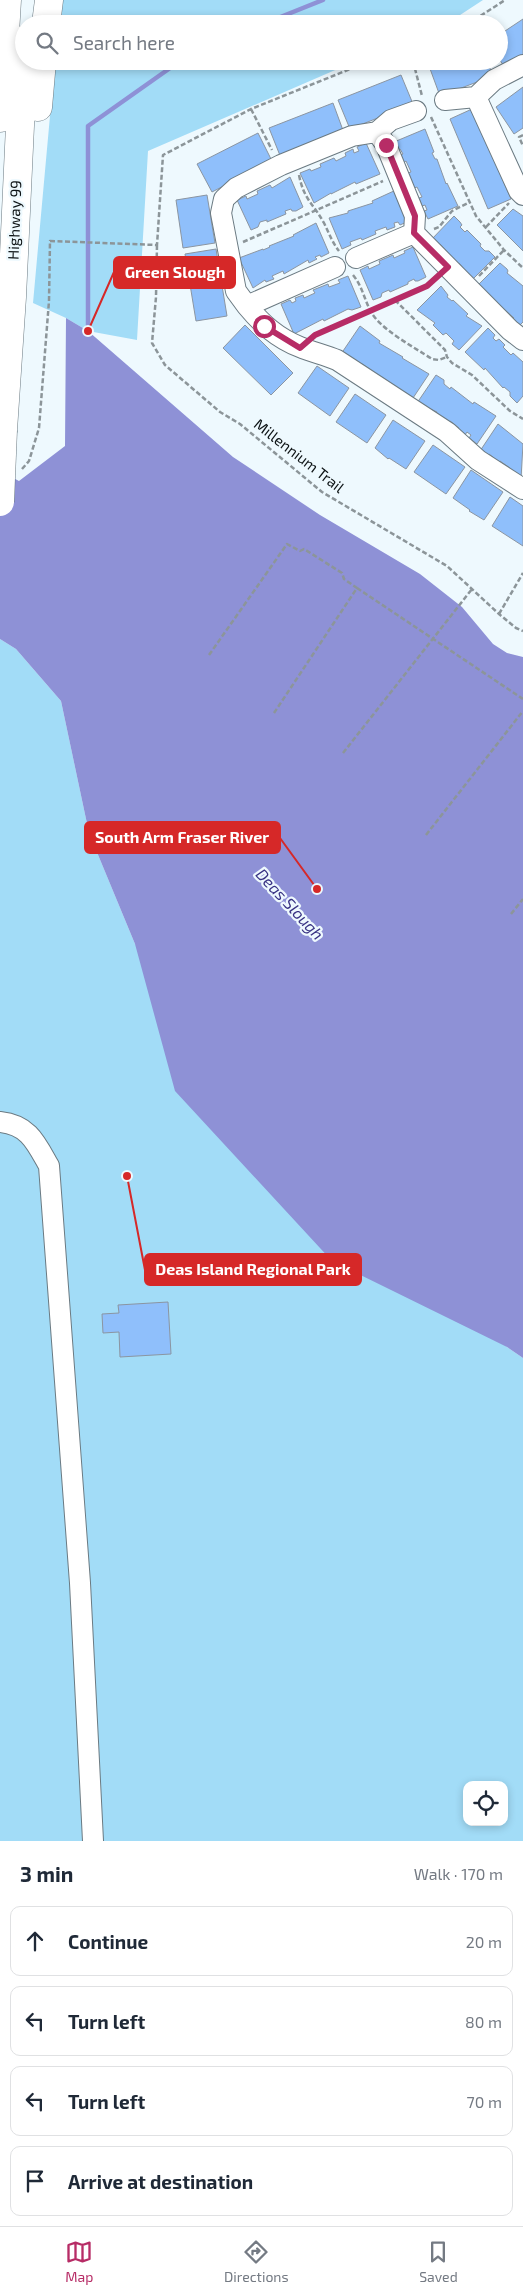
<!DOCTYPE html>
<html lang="en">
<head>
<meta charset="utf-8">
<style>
  body { margin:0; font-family:"Exo 2",sans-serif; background:#f2f2f3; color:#1f2937 }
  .controls { position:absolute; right:15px; bottom:15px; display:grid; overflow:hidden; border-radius:10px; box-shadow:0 2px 8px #0003 }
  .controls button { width:45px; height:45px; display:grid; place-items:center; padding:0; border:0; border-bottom:1px solid #e0e1e3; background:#fff; color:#1f2937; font:25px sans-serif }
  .stop { position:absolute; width:15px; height:15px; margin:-11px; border:4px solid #b72c66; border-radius:50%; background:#fff }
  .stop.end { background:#b72c66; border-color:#fff; box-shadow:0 1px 5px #0008 }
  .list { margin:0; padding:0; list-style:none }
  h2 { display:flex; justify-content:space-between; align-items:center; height:65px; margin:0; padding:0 20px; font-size:21px }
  h2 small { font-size:16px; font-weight:400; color:#747a83 }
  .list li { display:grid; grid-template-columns:32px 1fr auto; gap:15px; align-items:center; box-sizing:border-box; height:70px; margin:0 10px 10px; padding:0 10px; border:1px solid #e0e1e3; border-radius:10px }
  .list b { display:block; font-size:19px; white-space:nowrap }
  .list em { font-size:16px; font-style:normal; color:#747a83 }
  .icon { flex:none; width:28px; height:28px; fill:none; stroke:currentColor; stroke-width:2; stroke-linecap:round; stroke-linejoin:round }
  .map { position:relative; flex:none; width:523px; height:1841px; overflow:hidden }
  .search { position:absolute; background:#fff; box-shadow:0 2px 8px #0003; left:15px; right:15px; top:15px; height:55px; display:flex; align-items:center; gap:12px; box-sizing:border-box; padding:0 18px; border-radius:28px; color:#747a83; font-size:19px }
  .sheet { height:385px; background:#fff }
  nav { display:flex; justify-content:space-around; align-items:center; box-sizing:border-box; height:70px; border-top:1px solid #e0e1e3; background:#fff; font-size:14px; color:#747a83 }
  nav a { display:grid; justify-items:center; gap:2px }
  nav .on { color:#b72c66 }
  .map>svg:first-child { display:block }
  .green { fill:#a2dcf7; fill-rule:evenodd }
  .water { fill:#8e91d6 }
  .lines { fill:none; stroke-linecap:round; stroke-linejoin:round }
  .stream { stroke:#8e91d6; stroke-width:4.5 }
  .building { fill:#8fbffb; stroke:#8b95a1 }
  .minor-casing { stroke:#6b7a82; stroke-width:22 }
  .highway-casing { stroke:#6b7a82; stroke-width:29 }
  .path { stroke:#8c9599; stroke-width:2.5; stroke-dasharray:5 2.5; stroke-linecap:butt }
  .minor { stroke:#fff; stroke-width:20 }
  .highway { stroke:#fff; stroke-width:28 }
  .highway-bridge-casing { stroke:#6b7a82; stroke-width:29; stroke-linecap:butt }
  .highway-bridge { stroke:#fff; stroke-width:28 }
  .route { stroke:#b72c66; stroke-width:6 }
  .labels { text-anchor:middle; stroke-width:4.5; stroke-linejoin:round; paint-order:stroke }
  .street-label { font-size:15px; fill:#0d1315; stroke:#eef9fe }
  .water-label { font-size:16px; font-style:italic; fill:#383283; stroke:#eef9fe }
  .leader { fill:none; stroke:#d62828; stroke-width:2 }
  .callout-dot { fill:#d62828; stroke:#eef9fe; stroke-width:2 }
  .callout { fill:#d62828; stroke:#d62828; stroke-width:2 }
  .callout-label { font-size:16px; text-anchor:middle; font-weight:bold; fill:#fff }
</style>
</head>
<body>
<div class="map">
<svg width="523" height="1841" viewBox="0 0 523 1841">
  <rect width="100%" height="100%" fill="#eef9fe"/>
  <!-- green -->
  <path class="green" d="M63 0H483L457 17 442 24H59Z
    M55 61H356L148 151 137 340 88 331 66 318 33 303Z
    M0 639 16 649 61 701 89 833 135 944 507 1347 523 1358V1841H0ZM467 1785H504V1822H467Z"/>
  <!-- water -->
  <path class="water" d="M66 318 88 331 233 457 320 515 420 574 462 607 493 644 507 653 523 657V1358L507 1347 332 1261 175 1091 135 944 89 833 61 701 16 649 0 639V471L19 481 65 446Z"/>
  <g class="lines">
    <!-- stream -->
    <path class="stream" d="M263 24 323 0
      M88 331V126L180 61"/>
  </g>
  <!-- building -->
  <path class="building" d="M523 19V57L506 69 499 59V35Z
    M443 61H487L493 76 440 96 429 66Z
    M401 75 413 104 350 129 338 100Z
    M523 87V128L514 134 496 107Z
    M333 103 344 133 281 158 269 128Z
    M472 109 511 199 488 209 450 119Z
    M425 129 434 152 432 153 435 159H437L446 184 447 183 458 206 428 219 424 211 427 210 425 205 422 206 419 198 422 197 417 187 414 188 408 173 411 172 406 161 403 163 400 155 403 154 400 149 398 150 394 142Z
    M258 133 272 161 212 192 197 164Z
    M366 143 380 174 356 184 355 182 331 194V193L314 203 300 173 310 169 311 171 321 167 320 164 334 158 336 161 346 156 345 153 353 149 354 153 359 151 357 147Z
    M290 177 303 207 296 211H292L291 209 285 211 286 214 267 222V220L260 222 258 227 251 230 237 200 246 196 247 199 258 194 257 191 270 185 272 188Z
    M396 190 409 221 400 225 398 222 394 223 395 227 387 230 386 227 375 231 376 234 362 240 361 238 350 242 351 245 342 249 329 218 348 213V211L373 203 372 201Z
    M207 195 215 243 183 248 176 200Z
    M513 209 523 216V251L497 225Z
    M454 216 460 222 462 225 460 227 465 232 467 230 481 244 480 246 485 251H489L495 257 472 280 459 263 457 266 446 255 448 253 440 244 437 247 431 240Z
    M316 223 329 253 321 257 320 255 315 257 317 259 309 263 308 260 284 274 283 271 272 276 274 279 266 282 265 280 253 288 239 258 263 249V250L270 247 269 246 294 236 293 235Z
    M413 247 426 277 418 281H415L414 279 408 282V284L390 292 389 290 382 293 381 297 373 300 360 270 368 266 369 269 380 264 379 261 393 255 394 258 405 253 404 251Z
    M216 249 227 316 196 321 185 254Z
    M500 263 507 269 508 271 507 273 523 286V322L518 327 512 320 514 318 505 310 503 312 492 301 494 299 477 286Z
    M348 276 361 307 352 310 348 309 324 321 323 319 294 334 281 304 290 300 292 303 296 301 295 298 303 295 304 298 315 293 313 290 328 284 329 287 340 283 338 280Z
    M441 286 448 295 447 297 452 301 453 300 468 314 466 316 482 326 459 350 452 344 454 341 446 333 443 335 433 325 435 323 417 310Z
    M245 325 293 373 271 395 223 348Z
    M360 326 380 341 379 343 403 357 402 358 429 374 411 401 370 373 371 370 362 364 360 366 350 356 349 359 341 354Z
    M488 328 495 335 493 338 496 341 499 339 505 345 503 347 511 355 513 353 523 362V396L517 403 510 396V392L504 387 503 388 485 368 484 370 465 352Z
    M317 366 349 388 330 416 298 393Z
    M436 375 444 380V384L450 389 451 387 473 404 474 402 496 416 477 444 469 438 471 435 467 432 465 435 457 430 459 428 450 421 448 424 435 415 437 412 417 403Z
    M355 394 386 415 367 443 336 422Z
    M393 420 425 441 406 469 389 458 388 459 375 448Z
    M498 424 523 444 521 479 508 470 510 468 500 461 499 464 492 459 493 457 489 454 487 456 480 451Z
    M433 445 465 467 446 494 414 472Z
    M471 470 503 492 484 520 469 511 470 510 453 498Z
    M510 497 523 506V546L492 526Z
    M168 1302 171 1354 120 1357 119 1332 103 1333 102 1314 119 1313 118 1305Z"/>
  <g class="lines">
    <defs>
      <path id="minor" d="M476 97 519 191 523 195
        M445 100 476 97 494 80 523 65
        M377 132 386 145 415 216 414 233 510 330 523 340
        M356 258 414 233
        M335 267 247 306 236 291 221 213 224 199 236 188 281 165 352 136 377 132 391 120 416 111
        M247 306C262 324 277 338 300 347 312 352 325 355 337 360L447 432 478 460 523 489
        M0 1122C29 1125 36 1143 49 1166L80 1583 93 1841"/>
      <path id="highway" d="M46 24 49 0
        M38 107 42 61
        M0 118 7 0
        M3 430 12 297 24 40"/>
    </defs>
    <!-- minor casing -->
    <use href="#minor" class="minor-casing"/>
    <!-- highway casing -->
    <use href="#highway" class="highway-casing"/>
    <!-- path -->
    <path class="path" d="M468 24 505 0
      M413 61 422 96
      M251 109 272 150
      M431 117 476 216 504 250 523 268
      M523 135 519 137 523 146
      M299 175C304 200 313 203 324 223 329 233 332 242 339 251
      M486 227 509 203
      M434 229 439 227 452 211 470 202
      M243 242 383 181
      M157 245 156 297 152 343 165 365 220 412 240 424 322 492 447 566 499 614 516 628 523 631
      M353 275C362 286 364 298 370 310 379 329 414 347 432 359L439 360 447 357
      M479 276 504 250
      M395 300 445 350 447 357 452 363 472 375 510 411 523 419
      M316 334 427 286 436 279
      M22 469 29 461 39 428 49 301 50 241 157 245 163 155 251 109 370 61
      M499 614 523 573
      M209 655 287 544 300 551 304 549 342 573 344 579 357 588
      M274 713 357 588 523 699
      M343 753 472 589
      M426 835 523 711
      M511 914 523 899"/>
    <!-- minor -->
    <use href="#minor" class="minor"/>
    <!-- highway -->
    <use href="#highway" class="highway"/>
    <defs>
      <path id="highway-bridge" d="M0 502 3 430"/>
    </defs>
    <!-- highway-bridge casing -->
    <use href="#highway-bridge" class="highway-bridge-casing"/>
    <!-- highway-bridge -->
    <use href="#highway-bridge" class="highway-bridge"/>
  </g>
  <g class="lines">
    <!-- route -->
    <path class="route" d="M264 326 300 348 315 335 427 286 448 267 414 233 415 216 386 145"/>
  </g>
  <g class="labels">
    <!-- street labels -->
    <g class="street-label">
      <text transform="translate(15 220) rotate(-88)" y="5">Highway 99</text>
      <text transform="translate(299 456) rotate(38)" y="5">Millennium Trail</text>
    </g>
    <!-- water labels -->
    <g class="water-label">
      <text transform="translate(290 904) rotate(47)" y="6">Deas Slough</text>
    </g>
  </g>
  <!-- callouts -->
  <path class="leader" d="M88 331L114 272M317 889L280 838M127 1176L145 1270"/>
  <g class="callout-dot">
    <circle cx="88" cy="331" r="5"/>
    <circle cx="317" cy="889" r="5"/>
    <circle cx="127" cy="1176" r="5"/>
  </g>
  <g class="callout">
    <rect x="114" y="257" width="121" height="31" rx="5"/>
    <rect x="85" y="822" width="195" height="31" rx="5"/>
    <rect x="145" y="1254" width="216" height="31" rx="5"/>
  </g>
  <g class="callout-label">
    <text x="175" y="278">Green Slough</text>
    <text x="182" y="843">South Arm Fraser River</text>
    <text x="253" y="1275">Deas Island Regional Park</text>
  </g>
</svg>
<div class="controls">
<button><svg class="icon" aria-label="locate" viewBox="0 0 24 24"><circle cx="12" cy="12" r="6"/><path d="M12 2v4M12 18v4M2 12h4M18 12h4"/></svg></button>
</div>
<div class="stop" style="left:264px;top:326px"></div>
<div class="stop end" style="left:386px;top:145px"></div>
<div class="search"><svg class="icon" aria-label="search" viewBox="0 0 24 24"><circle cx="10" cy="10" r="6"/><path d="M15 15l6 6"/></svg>Search here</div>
</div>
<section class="sheet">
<h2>3 min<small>Walk · 170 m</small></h2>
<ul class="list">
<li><svg class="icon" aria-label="ahead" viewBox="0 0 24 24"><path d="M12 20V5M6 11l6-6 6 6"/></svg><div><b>Continue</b></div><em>20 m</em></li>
<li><svg class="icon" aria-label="left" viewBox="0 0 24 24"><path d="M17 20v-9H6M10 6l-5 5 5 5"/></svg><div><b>Turn left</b></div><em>80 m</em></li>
<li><svg class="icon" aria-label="left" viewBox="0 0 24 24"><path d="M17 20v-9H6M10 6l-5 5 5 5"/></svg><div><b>Turn left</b></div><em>70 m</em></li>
<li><svg class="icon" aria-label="arrive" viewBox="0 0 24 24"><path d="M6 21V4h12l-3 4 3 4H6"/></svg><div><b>Arrive at destination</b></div></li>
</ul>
</section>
<nav>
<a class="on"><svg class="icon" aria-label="map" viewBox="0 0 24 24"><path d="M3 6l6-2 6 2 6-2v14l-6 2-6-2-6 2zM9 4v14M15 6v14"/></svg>Map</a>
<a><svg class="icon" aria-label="directions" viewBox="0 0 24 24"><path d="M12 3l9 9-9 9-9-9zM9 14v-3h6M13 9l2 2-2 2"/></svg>Directions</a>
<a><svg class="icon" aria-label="saved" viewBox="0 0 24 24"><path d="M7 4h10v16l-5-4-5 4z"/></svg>Saved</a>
</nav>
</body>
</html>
